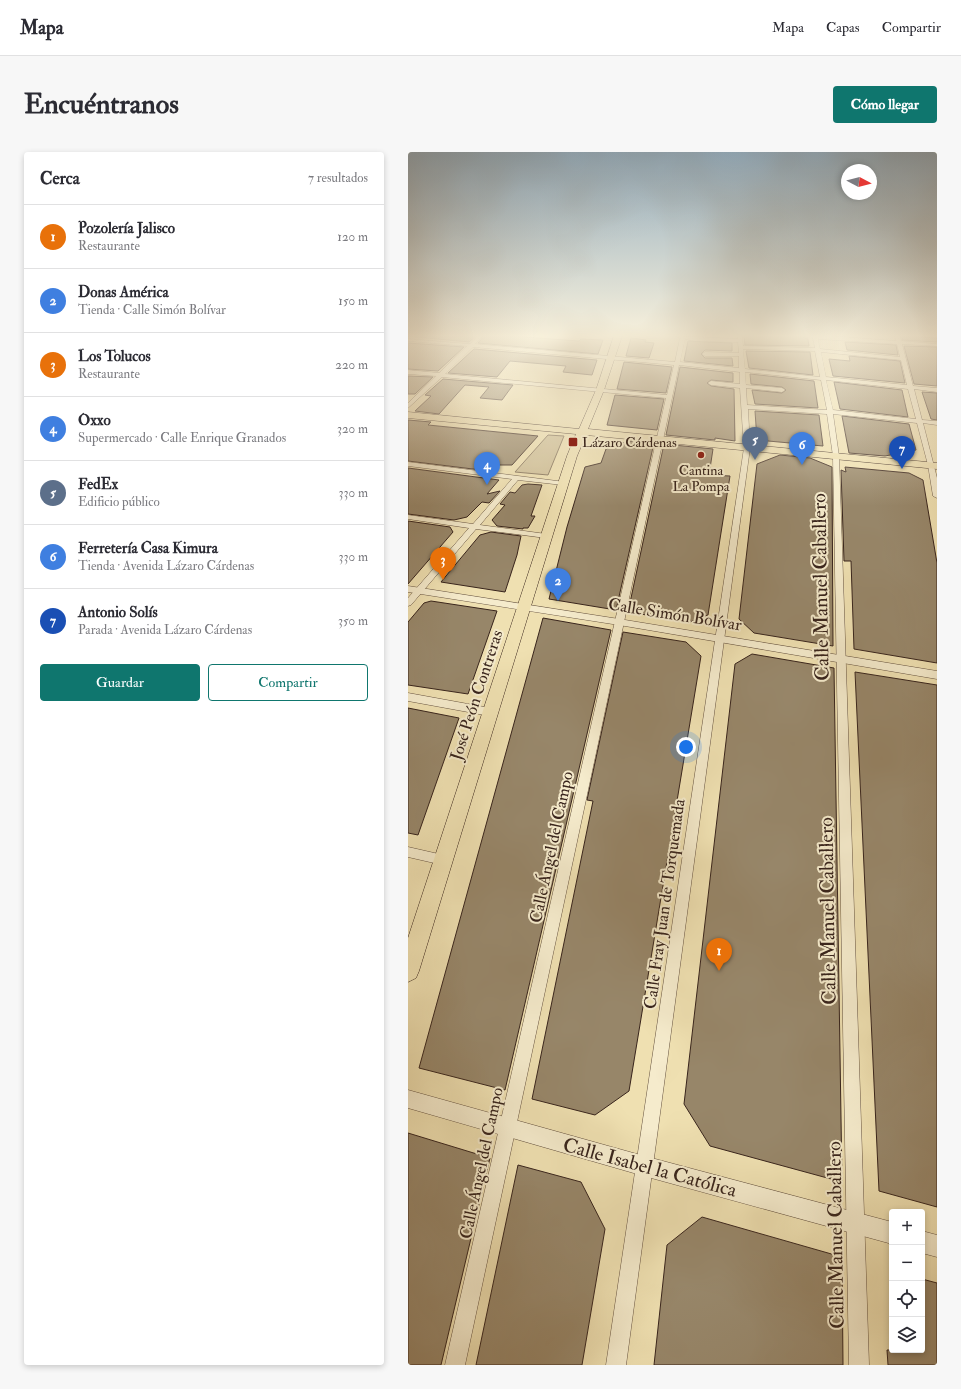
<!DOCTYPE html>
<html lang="es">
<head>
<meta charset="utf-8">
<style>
  body { margin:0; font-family:"IM FELL Double Pica",serif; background:#f7f7f7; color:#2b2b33 }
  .controls { position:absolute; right:12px; bottom:12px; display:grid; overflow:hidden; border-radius:4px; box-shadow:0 2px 6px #0003 }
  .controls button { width:36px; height:36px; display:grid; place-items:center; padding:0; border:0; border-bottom:1px solid #e1e1e2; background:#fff; color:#2b2b33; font:20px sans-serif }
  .compass { position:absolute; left:433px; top:12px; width:36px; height:36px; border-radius:50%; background:#fff; box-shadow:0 2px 6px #0003; rotate:97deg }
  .you { position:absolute; left:278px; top:595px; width:14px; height:14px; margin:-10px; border:3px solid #fff; border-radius:50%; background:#1a73e8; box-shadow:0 0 0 6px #1a73e833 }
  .badge { display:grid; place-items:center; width:26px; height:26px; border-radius:50%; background:#0f766e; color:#fff; font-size:13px; font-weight:700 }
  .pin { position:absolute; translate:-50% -33px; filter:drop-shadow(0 1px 2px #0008) }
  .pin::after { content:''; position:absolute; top:21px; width:14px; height:12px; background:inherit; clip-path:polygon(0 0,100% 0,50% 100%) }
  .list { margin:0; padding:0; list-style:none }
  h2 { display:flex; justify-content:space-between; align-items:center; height:52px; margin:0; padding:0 16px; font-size:17px }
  h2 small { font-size:13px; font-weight:400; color:#7c7c81 }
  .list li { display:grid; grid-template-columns:26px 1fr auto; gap:12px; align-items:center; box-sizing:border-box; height:64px; padding:0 16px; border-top:1px solid #e1e1e2 }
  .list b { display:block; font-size:15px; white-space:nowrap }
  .list p { margin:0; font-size:13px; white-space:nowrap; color:#7c7c81 }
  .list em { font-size:13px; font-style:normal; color:#7c7c81 }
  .actions { display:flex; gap:8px; padding:12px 16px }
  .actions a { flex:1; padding:9px 0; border:1px solid #0f766e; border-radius:4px; text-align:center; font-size:14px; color:#0f766e }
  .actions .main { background:#0f766e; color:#fff }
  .icon { flex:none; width:22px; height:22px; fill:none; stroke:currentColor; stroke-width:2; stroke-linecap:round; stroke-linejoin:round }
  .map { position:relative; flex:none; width:529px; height:1213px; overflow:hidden; border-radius:4px }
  header { display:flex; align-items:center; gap:24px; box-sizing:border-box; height:56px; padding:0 20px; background:#fff; border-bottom:1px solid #e1e1e2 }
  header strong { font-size:19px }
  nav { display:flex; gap:22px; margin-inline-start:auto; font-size:14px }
  .intro { display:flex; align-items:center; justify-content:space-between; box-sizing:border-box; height:96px; padding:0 24px }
  h1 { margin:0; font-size:28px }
  .button { padding:10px 18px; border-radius:4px; background:#0f766e; color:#fff; font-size:14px; font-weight:700 }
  main { display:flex; gap:24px; padding:0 24px }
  aside { flex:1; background:#fff; border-radius:4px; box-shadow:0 2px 6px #0003 }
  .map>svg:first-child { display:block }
  .green { fill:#d0c098; stroke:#84725a }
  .building { fill:#978669; stroke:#38241c }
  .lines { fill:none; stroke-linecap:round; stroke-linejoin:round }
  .minor-casing { stroke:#665341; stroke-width:1 }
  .tertiary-casing { stroke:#665341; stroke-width:1 }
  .primary-casing { stroke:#38241c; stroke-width:1 }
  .minor { fill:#f5ebcc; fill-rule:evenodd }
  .tertiary { fill:#f5ebcc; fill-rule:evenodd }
  .primary { fill:#efe0b1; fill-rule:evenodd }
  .poi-dot { fill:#8f2418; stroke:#f5ebcc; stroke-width:1.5 }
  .labels { text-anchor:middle; stroke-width:4; stroke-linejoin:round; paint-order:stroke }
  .far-poi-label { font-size:14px; fill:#38241c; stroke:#f5ebcc; text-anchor:start }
  .street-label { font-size:17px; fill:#38241c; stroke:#f5ebcc }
  .near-street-label { font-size:20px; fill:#38241c; stroke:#f5ebcc }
</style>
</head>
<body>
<header>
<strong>Mapa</strong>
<nav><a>Mapa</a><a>Capas</a><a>Compartir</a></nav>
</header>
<div class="intro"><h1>Encuéntranos</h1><a class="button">Cómo llegar</a></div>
<main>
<aside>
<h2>Cerca<small>7 resultados</small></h2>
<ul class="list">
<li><span class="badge" style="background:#e8710a">1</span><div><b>Pozolería Jalisco</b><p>Restaurante</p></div><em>120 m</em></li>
<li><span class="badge" style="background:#3f7fe0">2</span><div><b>Donas América</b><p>Tienda · Calle Simón Bolívar</p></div><em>150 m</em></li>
<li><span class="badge" style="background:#e8710a">3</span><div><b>Los Tolucos</b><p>Restaurante</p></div><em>220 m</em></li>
<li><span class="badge" style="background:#3f7fe0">4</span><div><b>Oxxo</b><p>Supermercado · Calle Enrique Granados</p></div><em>320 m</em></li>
<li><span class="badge" style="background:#5c6f8a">5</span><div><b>FedEx</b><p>Edificio público</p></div><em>330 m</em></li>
<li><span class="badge" style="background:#3f7fe0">6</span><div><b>Ferretería Casa Kimura</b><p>Tienda · Avenida Lázaro Cárdenas</p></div><em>330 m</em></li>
<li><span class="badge" style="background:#1a4fb4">7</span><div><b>Antonio Solís</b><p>Parada · Avenida Lázaro Cárdenas</p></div><em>350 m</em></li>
</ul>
<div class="actions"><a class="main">Guardar</a><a>Compartir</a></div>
</aside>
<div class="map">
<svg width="529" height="1213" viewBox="0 0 529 1213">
  <rect width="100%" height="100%" fill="#efe0b1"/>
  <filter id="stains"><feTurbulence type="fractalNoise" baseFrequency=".005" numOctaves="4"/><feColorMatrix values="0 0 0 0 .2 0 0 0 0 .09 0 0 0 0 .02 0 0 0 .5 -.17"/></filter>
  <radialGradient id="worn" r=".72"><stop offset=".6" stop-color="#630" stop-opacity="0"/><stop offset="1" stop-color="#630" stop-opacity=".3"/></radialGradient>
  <!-- green -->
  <path class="green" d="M140 283 156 284 140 323 107 320Z"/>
  <!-- building -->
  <path class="building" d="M0 184H68L61 190Z
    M76 184H103L171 189 173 187 195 188 190 202 70 191Z
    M336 184H391L400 187 401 194 337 193Z
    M494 184 529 186V190L494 188Z
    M223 186 238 188 237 190 246 191 241 206 218 204Z
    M280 189 324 191V199L297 198 293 202 297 206H324L325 214 276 209Z
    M437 190 488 193 490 203 439 198Z
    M0 191 56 195 30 219 0 217Z
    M496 194 529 195V234L506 232Z
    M66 197 189 208 184 223 155 220 158 214 102 209 89 225 40 221Z
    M338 199 402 200 405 223 341 216Z
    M441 204 492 209 497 231 425 224 421 207 442 209Z
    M216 210 264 215 258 241 209 237Z
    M272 215 325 221V230L303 228 299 231 303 234 326 237 327 289 307 286V288L258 283Z
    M342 222 406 229 410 256 347 252 344 238 374 241 378 238 374 235 343 232Z
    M0 224 25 225 7 242H0Z
    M35 227 105 233 94 248 72 246 81 235 57 233 31 262 7 259 23 244 17 243Z
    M426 230 494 238 500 265 432 257Z
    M514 240 529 241V268L523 267Z
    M207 243 256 247 249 278 199 273Z
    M347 259 411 263 415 294 349 288Z
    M434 264 501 272 508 298 477 304 441 301Z
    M0 268 23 270 20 273 130 284 104 313H74L73 318 0 309Z
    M220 289 246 291 208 458 141 447 159 375 177 315 193 311 198 297Z
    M256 292 305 297 301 323 322 324 300 463 282 470 220 460Z
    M372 303 402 306 424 315 425 494 346 481 331 467 349 312Z
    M437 315 501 321 515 328 529 411V511L446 497 443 409H436L433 318 438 320Z
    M0 316 91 328 79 342 92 339 81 351 74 350 59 365 46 368 0 362Z
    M120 332 134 333 123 364H127L120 376H115V377L89 374 84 368 97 353 92 352 102 340 107 341 114 333Z
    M0 369 42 375 45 380 0 432Z
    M83 380 113 384 109 403 97 440 33 430 72 383Z
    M23 449 89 459 60 542 0 533V470L16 451Z
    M135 466 203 478 97 938 11 916Z
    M215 480 278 490 293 504 221 939 187 963 124 947 185 649 179 648Z
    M344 502 426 516 434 1030 302 994 276 952 327 512Z
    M447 520 529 533V1055L471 1039Z
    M0 556 51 566 10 683 0 681Z
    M0 981 82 1006 33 1213H0Z
    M110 1013 173 1030 197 1077 174 1213H68Z
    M294 1065 434 1105 435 1213H246L259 1093Z
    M514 1127 529 1131V1213H480L479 1198H514Z"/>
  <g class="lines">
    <defs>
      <path id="minor" d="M70 184H75L67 192 267 210 272 186 268 184 330 187V184H334L335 194 407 196 405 186 392 184H422L488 189 487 184H492L493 189 529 192V194L494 192 505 234 529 236V240L506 237 514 268 529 269V273L515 271 529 326V346L525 344 520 313 509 271 425 262 431 304 461 1213H441L425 304 419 262 340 257 342 296 218 1213H198L336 296 332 236 303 233 300 231 303 229 332 232V220L271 213 57 1213H37L258 246 34 225 0 256V251L28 224 0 222V218L31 221 59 194 0 189V187L62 192ZM277 187 287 189 330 190 331 201 297 200 294 202 297 204H331V216L272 210ZM410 187 489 192 492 205 412 197ZM65 195 266 213 259 243 37 222ZM335 197 407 199 412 225 337 217ZM413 200 493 208 499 233 418 225ZM337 220 413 228 419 258 339 253 338 236 374 240 377 238 374 236 338 233ZM418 228 500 237 508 267 425 258Z
        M0 310 157 330 158 331 155 333 110 328 72 373 138 382 142 384 138 386 68 377 3 453 0 454V446L61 376 0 367V363L65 372 104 327 0 314Z
        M0 541 82 556 86 557 87 560 86 563 82 564 0 549Z
        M0 695 35 703 39 704 41 708 39 712 35 713 0 705Z"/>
      <path id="tertiary" d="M0 434 211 467 529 519V527L211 473 0 440Z
        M0 938 236 1004 484 1070V1092L236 1024 0 956Z
        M514 1079 529 1083V1105L514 1101Z"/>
      <path id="primary" d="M206 184H214L196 238 180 277 529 311V317L178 283 169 304 11 819 8 826 0 830V786L159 304 168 282 0 266V260L171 277 188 238Z"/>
    </defs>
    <!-- minor casing -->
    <use href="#minor" class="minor-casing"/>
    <!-- tertiary casing -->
    <use href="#tertiary" class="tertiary-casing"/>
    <!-- primary casing -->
    <use href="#primary" class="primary-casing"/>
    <!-- minor -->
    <use href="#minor" class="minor"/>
    <!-- tertiary -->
    <use href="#tertiary" class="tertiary"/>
    <!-- primary -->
    <use href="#primary" class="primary"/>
  </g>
  <!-- sky -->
  <linearGradient id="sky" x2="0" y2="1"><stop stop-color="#92acbe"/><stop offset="0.52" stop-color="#f8f1dc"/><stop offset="1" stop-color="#f8f1dc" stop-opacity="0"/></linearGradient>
  <rect width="529" height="354" fill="url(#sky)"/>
  <!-- markers -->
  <g class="poi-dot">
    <rect x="160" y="285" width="10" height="10" rx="2"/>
    <circle cx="293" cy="303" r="4"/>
  </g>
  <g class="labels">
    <!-- far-poi labels -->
    <g class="far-poi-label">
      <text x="174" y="295">Lázaro Cárdenas</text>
      <text x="293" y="323" text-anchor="middle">Cantina<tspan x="293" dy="16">La Pompa</tspan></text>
    </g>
    <!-- street labels -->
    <g class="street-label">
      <text transform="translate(267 462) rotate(9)" y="6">Calle Simón Bolívar</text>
      <text transform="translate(68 543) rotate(-72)" y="6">José Peón Contreras</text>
      <text transform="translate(143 695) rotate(-78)" y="6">Calle Ángel del Campo</text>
      <text transform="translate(256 752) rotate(-82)" y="6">Calle Fray Juan de Torquemada</text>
      <text transform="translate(73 1011) rotate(-78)" y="6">Calle Ángel del Campo</text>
    </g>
    <!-- near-street labels -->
    <g class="near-street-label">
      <text transform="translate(412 435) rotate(-91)" y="7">Calle Manuel Caballero</text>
      <text transform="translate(419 759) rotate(-91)" y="7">Calle Manuel Caballero</text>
      <text transform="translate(242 1015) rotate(15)" y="7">Calle Isabel la Católica</text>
      <text transform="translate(427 1083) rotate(-91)" y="7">Calle Manuel Caballero</text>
    </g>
  </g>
  <rect width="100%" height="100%" filter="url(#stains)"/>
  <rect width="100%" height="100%" fill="url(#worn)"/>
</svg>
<div class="controls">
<button>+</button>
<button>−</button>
<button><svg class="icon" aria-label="locate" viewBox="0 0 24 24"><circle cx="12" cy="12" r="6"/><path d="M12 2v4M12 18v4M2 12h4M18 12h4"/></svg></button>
<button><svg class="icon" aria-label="layers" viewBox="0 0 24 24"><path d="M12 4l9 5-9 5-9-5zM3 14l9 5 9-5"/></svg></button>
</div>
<svg class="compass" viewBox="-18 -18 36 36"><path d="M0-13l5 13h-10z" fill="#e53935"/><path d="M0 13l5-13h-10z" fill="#7c7c81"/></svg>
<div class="you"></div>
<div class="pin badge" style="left:311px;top:819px;background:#e8710a">1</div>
<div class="pin badge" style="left:150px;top:449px;background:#3f7fe0">2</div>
<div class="pin badge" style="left:35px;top:428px;background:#e8710a">3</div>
<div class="pin badge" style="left:79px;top:333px;background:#3f7fe0">4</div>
<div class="pin badge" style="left:347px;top:308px;background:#5c6f8a">5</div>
<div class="pin badge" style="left:394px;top:313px;background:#3f7fe0">6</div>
<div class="pin badge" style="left:494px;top:317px;background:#1a4fb4">7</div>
</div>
</main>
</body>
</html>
